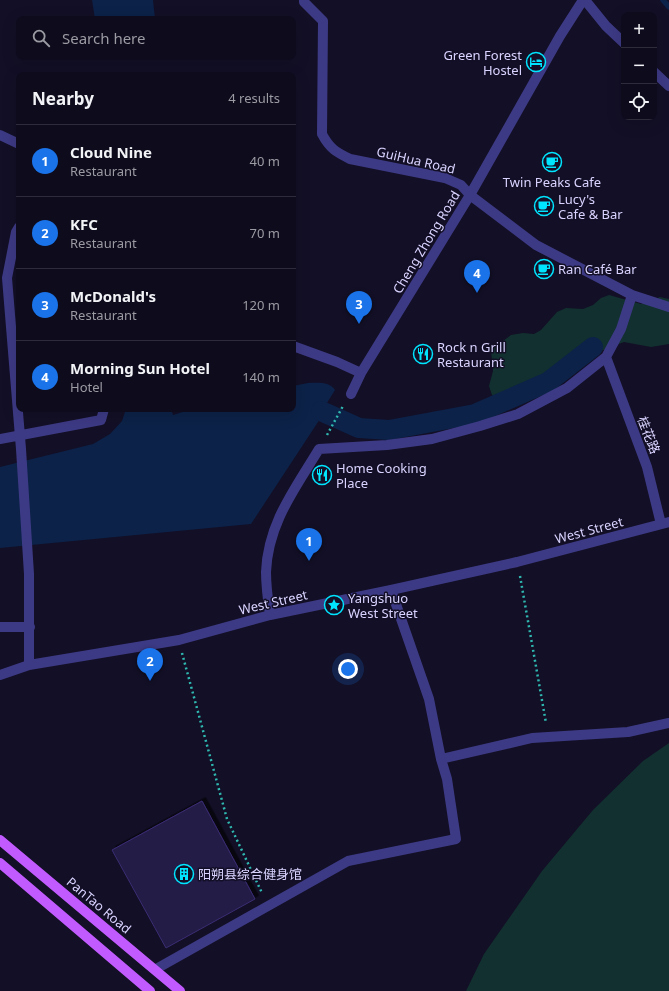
<!DOCTYPE html>
<html lang="en">
<head>
<meta charset="utf-8">
<style>
  body { margin:0; font-family:"Noto Sans","Noto Sans SC",sans-serif; background:#171425; color:#f1f3f6 }
  .controls { position:absolute; right:12px; top:12px; display:grid; overflow:hidden; border-radius:8px; box-shadow:0 4px 16px #0002 }
  .controls button { width:36px; height:36px; display:grid; place-items:center; padding:0; border:0; border-bottom:1px solid #2e2b3b; background:#0e0b1c; color:#f1f3f6; font:20px sans-serif }
  .you { position:absolute; left:348px; top:669px; width:14px; height:14px; margin:-10px; border:3px solid #fff; border-radius:50%; background:#1a73e8; box-shadow:0 0 0 6px #1a73e833 }
  .badge { display:grid; place-items:center; width:26px; height:26px; border-radius:50%; background:#1a73e8; color:#fff; font-size:13px; font-weight:700 }
  .pin { position:absolute; translate:-50% -33px; filter:drop-shadow(0 1px 2px #0008) }
  .pin::after { content:''; position:absolute; top:21px; width:14px; height:12px; background:inherit; clip-path:polygon(0 0,100% 0,50% 100%) }
  .list { margin:0; padding:0; list-style:none }
  h2 { display:flex; justify-content:space-between; align-items:center; height:52px; margin:0; padding:0 16px; font-size:17px }
  h2 small { font-size:13px; font-weight:400; color:#9b9ba3 }
  .list li { display:grid; grid-template-columns:26px 1fr auto; gap:12px; align-items:center; box-sizing:border-box; height:72px; padding:0 16px; border-top:1px solid #2e2b3b }
  .list b { display:block; font-size:15px; white-space:nowrap }
  .list p { margin:0; font-size:13px; white-space:nowrap; color:#9b9ba3 }
  .list em { font-size:13px; font-style:normal; color:#9b9ba3 }
  .icon { flex:none; width:22px; height:22px; fill:none; stroke:currentColor; stroke-width:2; stroke-linecap:round; stroke-linejoin:round }
  .map { position:relative; flex:none; width:669px; height:991px; overflow:hidden }
  .search { position:absolute; background:#0e0b1c; box-shadow:0 4px 16px #0002; left:16px; top:16px; width:280px; height:44px; display:flex; align-items:center; gap:10px; box-sizing:border-box; padding:0 14px; border-radius:8px; color:#9b9ba3; font-size:15px }
  .panel { position:absolute; background:#0e0b1c; box-shadow:0 4px 16px #0002; left:16px; top:72px; width:280px; height:340px; border-radius:8px }
  .map>svg:first-child { display:block }
  .green { fill:#12302f }
  .water { fill:#0c2248 }
  .lines { fill:none; stroke-linecap:round; stroke-linejoin:round }
  .stream { stroke:#0c2248; stroke-width:5.5 }
  .canal { stroke:#0c2248; stroke-width:20 }
  .building { fill:#241b47; stroke:#3b2d73; filter:url(#shadow) }
  .path { stroke:#2fb8b0; stroke-width:2.5; stroke-dasharray:2 3; stroke-linecap:butt }
  .minor { stroke:#3d3a85; stroke-width:10 }
  .major { stroke:#c25bff; stroke-width:10 }
  .labels { text-anchor:middle; stroke-width:3; stroke-linejoin:round; paint-order:stroke }
  .poi-label { font-size:13px; fill:#d9d4ff; stroke:#130f26; text-anchor:start }
  .street-label { font-size:13px; fill:#d9d4ff; stroke:#130f26 }
</style>
</head>
<body>
<div class="map">
<svg width="669" height="991" viewBox="0 0 669 991">
  <defs>
    <filter id="shadow"><feDropShadow dx="3.5" dy="-3.5" stdDeviation="0" flood-color="#0009"/></filter>
  </defs>
  <rect width="100%" height="100%" fill="#130f26"/>
  <!-- green -->
  <path class="green" d="M609 295 641 304 660 297 669 299V344L651 347 624 342 601 351 565 377 538 394 508 408 492 395 489 386 493 371 491 350 511 335 523 333 534 334 541 330 557 312 566 308 583 309 593 305 601 298Z
    M669 743V991H466L484 954 542 871 593 810 643 761Z"/>
  <!-- water -->
  <path class="water" d="M92 0H153L155 19H95Z
    M308 383C318 383 329 381 335 390L322 411 320 419 251 524 0 548V467L93 444 110 434 122 421 126 409H171L173 415 192 409H293V386Z"/>
  <g class="lines">
    <!-- stream -->
    <path class="stream" d="M663 0 669 7"/>
    <!-- canal -->
    <path class="canal" d="M321 411 359 428 389 430 475 414 548 382 593 347"/>
  </g>
  <!-- building -->
  <path class="building" d="M202 801 255 899 166 948 112 850Z"/>
  <g class="lines">
    <!-- path -->
    <path class="path" d="M327 435 343 406
      M520 576 546 723
      M182 653 227 819 262 893"/>
    <!-- minor -->
    <path class="minor" d="M304 0V2L323 21 322 134C330 149 336 152 350 159L445 178 461 185 470 195 536 245 632 295 669 307
      M585 0 606 26 624 43
      M654 72 669 86
      M0 135 19 144
      M19 227 16 232 7 278 21 449 29 574V665
      M293 346 337 362 361 373
      M606 357 647 467 661 524
      M351 394 361 373 470 195 560 36 583 0
      M0 439 101 420 104 409
      M270 615C268 601 266 586 266 572 268 523 295 489 319 449L387 445 432 439 480 426 518 414 567 388 606 357 621 329 632 295
      M0 627H30
      M0 675 29 665 179 640 270 615 391 590 517 562 669 522
      M441 759 532 738 628 732 669 723
      M156 969 348 861 456 839 447 779 441 759 429 699 391 590"/>
    <!-- major -->
    <path class="major" d="M0 840 180 991
      M0 863 150 991"/>
  </g>
  <!-- icons -->
  <defs>
    <symbol id="hotel-ring" viewBox="-11 -11 22 22"><circle r="9.5" fill="#130f26" stroke="#00e5ff" stroke-width="1.5"/><path d="M-6-4.5h1.5V1H6V5H4.5V3h-9V5H-6ZM-4 0a1.8 1.8 0 1 1 3.6 0ZM.5 0V-2.5h3Q6-2.5 6 0Z" fill="#00e5ff"/></symbol>
    <symbol id="cafe-ring" viewBox="-11 -11 22 22"><circle r="9.5" fill="#130f26" stroke="#00e5ff" stroke-width="1.5"/><path d="M-5.5-4.5H6V0H3Q3 3.5 0 3.5H-2.5Q-5.5 3.5-5.5 0ZM3-3.2v2h1.7v-2ZM-6 4.5H4V6H-6Z" fill="#00e5ff"/></symbol>
    <symbol id="restaurant-ring" viewBox="-11 -11 22 22"><circle r="9.5" fill="#130f26" stroke="#00e5ff" stroke-width="1.5"/><path d="M-5-6h1v4h1v-4h1v4h1v-4h1v5L-1.5 .5V6h-2V.5L-5-1ZM5-6V6H3V1.5H1.5Q1.5-4 5-6Z" fill="#00e5ff"/></symbol>
    <symbol id="sight-ring" viewBox="-11 -11 22 22"><circle r="9.5" fill="#130f26" stroke="#00e5ff" stroke-width="1.5"/><path d="M0-6L1.8-2.2L6-1.7L2.9 1.2L3.7 5.4L0 3.3L-3.7 5.4L-2.9 1.2L-6-1.7L-1.8-2.2Z" fill="#00e5ff"/></symbol>
    <symbol id="building-ring" viewBox="-11 -11 22 22"><circle r="9.5" fill="#130f26" stroke="#00e5ff" stroke-width="1.5"/><path d="M-4-6H4V6H1V3H-1V6H-4ZM-2.5-4.3h1.7v1.8h-1.7ZM.8-4.3h1.7v1.8H.8ZM-2.5-1h1.7V.8h-1.7ZM.8-1h1.7V.8H.8Z" fill="#00e5ff"/></symbol>
  </defs>
  <g fill-rule="evenodd">
    <use href="#hotel-ring" x="525" y="51" width="22" height="22"/>
    <use href="#cafe-ring" x="541" y="151" width="22" height="22"/>
    <use href="#cafe-ring" x="533" y="195" width="22" height="22"/>
    <use href="#cafe-ring" x="533" y="258" width="22" height="22"/>
    <use href="#restaurant-ring" x="412" y="343" width="22" height="22"/>
    <use href="#restaurant-ring" x="311" y="464" width="22" height="22"/>
    <use href="#sight-ring" x="323" y="594" width="22" height="22"/>
    <use href="#building-ring" x="173" y="863" width="22" height="22"/>
  </g>
  <g class="labels">
    <!-- poi labels -->
    <g class="poi-label">
      <text x="522" y="60" text-anchor="end">Green Forest<tspan x="522" dy="15">Hostel</tspan></text>
      <text x="552" y="187" text-anchor="middle">Twin Peaks Cafe</text>
      <text x="558" y="204">Lucy's<tspan x="558" dy="15">Cafe &amp; Bar</tspan></text>
      <text x="558" y="274">Ran Café Bar</text>
      <text x="437" y="352">Rock n Grill<tspan x="437" dy="15">Restaurant</tspan></text>
      <text x="336" y="473">Home Cooking<tspan x="336" dy="15">Place</tspan></text>
      <text x="348" y="603">Yangshuo<tspan x="348" dy="15">West Street</tspan></text>
      <text x="198" y="879">阳朔县综合健身馆</text>
    </g>
    <!-- street labels -->
    <g class="street-label">
      <text transform="translate(416 160) rotate(13)" y="5">GuiHua Road</text>
      <text transform="translate(426 242) rotate(-59)" y="5">Cheng Zhong Road</text>
      <text transform="translate(649 435) rotate(69)" y="5">桂花路</text>
      <text transform="translate(589 530) rotate(-15)" y="5">West Street</text>
      <text transform="translate(273 602) rotate(-13)" y="5">West Street</text>
      <text transform="translate(99 905) rotate(40)" y="5">PanTao Road</text>
    </g>
  </g>
</svg>
<div class="controls">
<button>+</button>
<button>−</button>
<button><svg class="icon" aria-label="locate" viewBox="0 0 24 24"><circle cx="12" cy="12" r="6"/><path d="M12 2v4M12 18v4M2 12h4M18 12h4"/></svg></button>
</div>
<div class="you"></div>
<div class="pin badge" style="left:309px;top:561px">1</div>
<div class="pin badge" style="left:150px;top:681px">2</div>
<div class="pin badge" style="left:359px;top:324px">3</div>
<div class="pin badge" style="left:477px;top:293px">4</div>
<div class="search"><svg class="icon" aria-label="search" viewBox="0 0 24 24"><circle cx="10" cy="10" r="6"/><path d="M15 15l6 6"/></svg>Search here</div>
<section class="panel">
<h2>Nearby<small>4 results</small></h2>
<ul class="list">
<li><span class="badge">1</span><div><b>Cloud Nine</b><p>Restaurant</p></div><em>40 m</em></li>
<li><span class="badge">2</span><div><b>KFC</b><p>Restaurant</p></div><em>70 m</em></li>
<li><span class="badge">3</span><div><b>McDonald's</b><p>Restaurant</p></div><em>120 m</em></li>
<li><span class="badge">4</span><div><b>Morning Sun Hotel</b><p>Hotel</p></div><em>140 m</em></li>
</ul>
</section>
</div>
</body>
</html>
